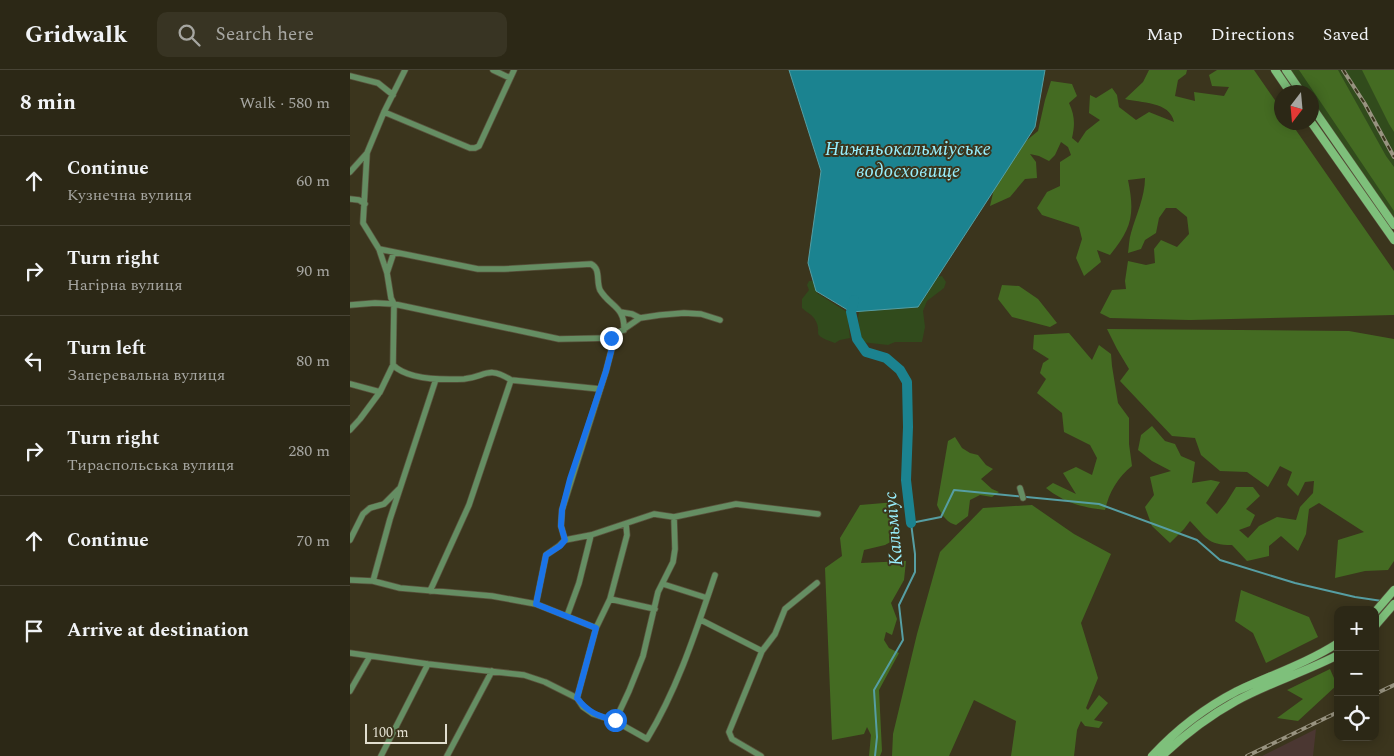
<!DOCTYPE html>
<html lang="en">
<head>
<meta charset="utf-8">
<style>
  body { margin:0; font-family:Spectral,serif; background:#383423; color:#f1f3f6 }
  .controls { position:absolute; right:15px; bottom:15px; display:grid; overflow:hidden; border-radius:10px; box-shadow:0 2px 12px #0003 }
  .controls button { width:45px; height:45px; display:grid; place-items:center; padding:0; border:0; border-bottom:1px solid #484435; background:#2c2816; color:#f1f3f6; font:25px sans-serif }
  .compass { position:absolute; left:924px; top:15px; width:45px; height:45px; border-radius:50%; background:#2c2816; box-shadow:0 2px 12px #0003; rotate:196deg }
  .scale { position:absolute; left:15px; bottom:12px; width:82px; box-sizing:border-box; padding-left:5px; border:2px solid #e1decf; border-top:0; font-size:14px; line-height:18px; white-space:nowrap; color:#e1decf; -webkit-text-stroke:4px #3b351d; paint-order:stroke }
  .stop { position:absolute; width:15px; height:15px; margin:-11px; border:4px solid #1a73e8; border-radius:50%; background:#fff }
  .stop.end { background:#1a73e8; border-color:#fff; box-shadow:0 1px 5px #0008 }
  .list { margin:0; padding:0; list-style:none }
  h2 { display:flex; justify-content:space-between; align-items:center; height:65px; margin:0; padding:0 20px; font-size:21px }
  h2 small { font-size:16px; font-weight:400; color:#a6a6a1 }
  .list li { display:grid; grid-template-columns:32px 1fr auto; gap:15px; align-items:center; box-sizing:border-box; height:90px; padding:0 20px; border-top:1px solid #484435 }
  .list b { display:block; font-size:19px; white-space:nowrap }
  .list p { margin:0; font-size:16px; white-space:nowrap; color:#a6a6a1 }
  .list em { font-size:16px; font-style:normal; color:#a6a6a1 }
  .icon { flex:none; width:28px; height:28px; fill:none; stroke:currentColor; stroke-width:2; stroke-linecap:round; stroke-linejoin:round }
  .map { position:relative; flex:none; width:1044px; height:686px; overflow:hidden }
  header { display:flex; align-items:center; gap:30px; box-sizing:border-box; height:70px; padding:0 25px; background:#2c2816; border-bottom:1px solid #484435 }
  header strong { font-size:24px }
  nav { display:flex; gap:28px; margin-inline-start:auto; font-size:18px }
  .search { width:350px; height:45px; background:#383423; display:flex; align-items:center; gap:12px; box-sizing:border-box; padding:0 18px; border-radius:10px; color:#a6a6a1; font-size:19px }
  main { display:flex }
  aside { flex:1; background:#2c2816 }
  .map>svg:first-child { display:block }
  .industrial { fill:#4b3732 }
  .green { fill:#314b1c }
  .forest { fill:#446b22 }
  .water { fill:#1b8390; stroke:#569ea3 }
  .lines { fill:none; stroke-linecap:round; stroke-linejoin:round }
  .stream { stroke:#569ea3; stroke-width:2 }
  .river { stroke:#1b8390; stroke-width:10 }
  .minor-casing { stroke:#59533d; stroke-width:7 }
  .secondary-casing { stroke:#59533d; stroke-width:9 }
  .minor { stroke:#658e63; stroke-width:5.5 }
  .secondary { stroke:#7ec07b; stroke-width:8 }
  .rail-casing { stroke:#989380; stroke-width:4 }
  .rail { stroke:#3b351d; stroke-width:2; stroke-dasharray:5.5; stroke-linecap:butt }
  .route { stroke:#1a73e8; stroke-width:6 }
  .labels { text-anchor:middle; stroke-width:4; stroke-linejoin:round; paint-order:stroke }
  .water-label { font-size:19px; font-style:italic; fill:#99effd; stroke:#3b351d }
</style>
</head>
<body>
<header>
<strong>Gridwalk</strong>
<div class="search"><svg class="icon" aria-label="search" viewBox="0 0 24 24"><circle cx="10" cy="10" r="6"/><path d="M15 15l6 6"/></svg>Search here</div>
<nav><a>Map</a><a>Directions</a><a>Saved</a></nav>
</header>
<main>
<aside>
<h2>8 min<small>Walk · 580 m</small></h2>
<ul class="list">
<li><svg class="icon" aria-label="ahead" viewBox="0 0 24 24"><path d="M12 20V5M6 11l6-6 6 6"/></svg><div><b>Continue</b><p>Кузнечна вулиця</p></div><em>60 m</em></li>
<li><svg class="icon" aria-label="right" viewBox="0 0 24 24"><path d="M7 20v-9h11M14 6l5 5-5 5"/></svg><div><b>Turn right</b><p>Нагірна вулиця</p></div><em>90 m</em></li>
<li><svg class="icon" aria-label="left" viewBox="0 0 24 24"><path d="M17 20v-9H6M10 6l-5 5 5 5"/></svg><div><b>Turn left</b><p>Заперевальна вулиця</p></div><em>80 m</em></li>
<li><svg class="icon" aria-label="right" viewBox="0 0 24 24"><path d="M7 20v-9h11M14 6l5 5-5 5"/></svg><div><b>Turn right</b><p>Тираспольська вулиця</p></div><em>280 m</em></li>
<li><svg class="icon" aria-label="ahead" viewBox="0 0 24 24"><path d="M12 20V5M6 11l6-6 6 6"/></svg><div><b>Continue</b></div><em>70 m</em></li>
<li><svg class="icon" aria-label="arrive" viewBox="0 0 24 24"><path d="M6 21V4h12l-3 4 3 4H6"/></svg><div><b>Arrive at destination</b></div></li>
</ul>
</aside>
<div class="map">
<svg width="1044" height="686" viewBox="0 0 1044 686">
  <rect width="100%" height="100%" fill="#3b351d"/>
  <!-- industrial -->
  <path class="industrial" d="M966 659 963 686H912Z"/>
  <!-- green -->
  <path class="green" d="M941 0H1044V149L962 30V22H956Z
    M592 206 596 212 594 218 577 231 573 241 575 257 572 272H545L538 275 511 272 508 247 511 235 579 208Z
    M459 211H466L467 223 497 242 500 268 490 270 485 273C457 263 475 265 464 248 461 244 456 242 452 238V229L459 220 457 215Z"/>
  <!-- forest -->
  <path class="forest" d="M799 0H837L836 4 828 10 825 26 845 31 844 22 874 26 879 17 862 16 859 5 867 0H904L931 39 932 52 941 53 1044 201V245L840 250 760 248 750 243 762 220 776 219 775 211 778 191 796 195 805 193 804 179 811 170 827 177 839 164 837 147 826 138H816L809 148 806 163 795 170 791 179 778 183C779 176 779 169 781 163 786 145 795 127 795 108L778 110C785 144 782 158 760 185L747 180 751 192 734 206 726 188 732 169 729 157 692 145 687 138 697 122 710 116V92L721 85 718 77 711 72 705 85 699 91 689 86 680 84 686 92 687 108 675 109 660 127 640 136 648 102 665 80 688 61 695 30 701 11 722 14 727 26 719 33C725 46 725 55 722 68L728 73 736 61 750 50 739 43 740 25 746 28 762 18 767 25 769 37 786 50 799 42 824 52C820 31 790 33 775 29L793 12Z
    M949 0H988L1036 86 1044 97V141Z
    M1012 0H1044V62L1039 54Z
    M652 215 669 216 688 229 707 253 700 257 662 247 648 229Z
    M757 259 999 261 1044 269V491L1038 500 1015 501 985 508 988 470 1014 462 969 433 959 439 956 464 948 481 931 466 919 476V486L897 491 882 475C857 475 856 467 840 451L834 459 820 473 802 456 795 437 804 425 800 407 821 401 802 391 788 380 791 365 802 356 815 371 825 374 831 386 845 392 842 413 861 410 870 412 856 433 867 444 876 433 886 417H903L910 426 896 439 905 445 900 456 889 460 898 468 909 456 927 447 946 450 950 437 963 423 964 411 955 412 948 426 937 415 942 402 930 396 918 417 897 402 870 401 851 385 845 368 822 366 770 311 779 299 767 279Z
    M719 263 742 290 749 275 761 284 762 296 768 333 779 348V374L782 396C768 407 759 422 755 440 731 437 715 433 696 418L703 413 726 424 713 403 726 397 742 405 747 388 740 375 714 362 712 343 687 323 696 309 690 303 693 293 699 289 683 279 684 265Z
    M605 367 612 378 620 383 628 385 636 395 643 399 631 409 642 419 649 422 642 427 630 425 620 430 618 446 606 455C597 453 591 444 587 435L598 371Z
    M546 432V469L535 475 514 480 511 493 556 491 554 510 541 533 547 549 542 565 536 562 534 570 539 578 549 583 529 620 532 681 530 686H519L521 665 517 657 514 664 482 670 475 498 492 486 490 468 510 435Z
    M682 435 724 464 761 484 731 553 748 608 736 638 738 640 749 625 758 633 744 650 753 652 749 658 735 656 731 651 727 660 724 686H661L666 651 624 630 599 686H542L543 664 567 564 590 482 633 438Z
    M891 520 959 547 968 567 916 593 903 563 885 551Z
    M980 599 987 615 948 651 927 648 953 629 937 620Z"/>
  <!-- water -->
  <path class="water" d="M439 0H695L685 57 568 237 501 242 466 221 458 193 471 101Z"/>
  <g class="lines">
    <!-- stream -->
    <path class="stream" d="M525 686 527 667 524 620 553 570 549 535 565 502V484L561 453 591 447 604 420 749 434 847 470 870 490 945 513 1005 527 1032 531"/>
    <!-- river -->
    <path class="river" d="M504 230 501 242 507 269 516 282 536 288 550 300 557 312 558 357 556 410 561 453"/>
    <defs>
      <path id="minor" d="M143 0 160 8
        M0 6 28 13 43 25
        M34 42 120 78H125L129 76 164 0
        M0 102 17 83
        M0 129 9 130 15 134
        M29 179 128 199H154L241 194C251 199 246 211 250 220 260 237 275 236 274 260
        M37 203 44 182
        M0 235 25 233 44 234 209 269 261 268 290 248 310 245 334 243 351 244 370 250
        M270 242 282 244 290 248
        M43 295C58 310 93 310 114 309 136 307 137 295 161 310L250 319
        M0 314 30 322
        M0 360 10 349 30 322 43 295 44 234 41 228 37 203 29 179 13 153 17 83 34 42 55 0
        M670 418 673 428
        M0 470 13 444 20 438 34 434 49 419
        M215 470 241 465 304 444 324 447 386 434 468 444
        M0 510 23 511 50 518 142 526 186 534 246 558
        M23 511 40 449 86 309
        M313 514 357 528
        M80 521 119 435 161 310
        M260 529 305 539
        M186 534 196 485 209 476 215 470 211 456 212 440 256 301 263 274 261 268
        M217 546 229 513 241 465
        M351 550 412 581
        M0 583 78 594 174 605 195 612 227 628 233 637 243 644 265 651 297 669C328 618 346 561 365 505
        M0 621 20 586
        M227 628 246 558 260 529 277 465 276 454
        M265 651 279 621 293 586 308 522 323 492 325 479 324 447
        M31 686 78 594
        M97 686 142 601
        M411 686 382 669 379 662 412 581 425 564 435 539 467 513"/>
      <path id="secondary" d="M925 0 940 22
        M936 0 951 22
        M962 37 1044 155
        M961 52 1044 170
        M1025 542 1044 520
        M1025 556 1044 534
        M802 686C826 660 856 637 887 621 921 605 957 593 988 573
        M812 686C835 664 859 646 886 631 919 613 955 602 988 585"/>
    </defs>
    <!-- minor casing -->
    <use href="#minor" class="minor-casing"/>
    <!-- secondary casing -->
    <use href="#secondary" class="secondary-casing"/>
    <!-- minor -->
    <use href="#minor" class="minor"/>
    <!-- secondary -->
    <use href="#secondary" class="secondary"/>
    <defs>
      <path id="rail" d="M993 0 1015 34 1044 87
        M1025 624 1044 615
        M897 686 988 642"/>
    </defs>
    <!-- rail casing -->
    <use href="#rail" class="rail-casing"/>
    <!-- rail -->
    <use href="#rail" class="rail"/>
  </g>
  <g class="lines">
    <!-- route -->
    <path class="route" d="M261 268 263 274 256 301 220 409 212 440 211 456 215 470 210 476 196 485 186 534 246 558 227 628C237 641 248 647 265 650"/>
  </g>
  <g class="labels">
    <!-- water labels -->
    <g class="water-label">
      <text x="558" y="85">Нижньокальміуське<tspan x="558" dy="22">водосховище</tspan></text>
      <text transform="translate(542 459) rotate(-95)" y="7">Кальміус</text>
    </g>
  </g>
</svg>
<div class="controls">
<button>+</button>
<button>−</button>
<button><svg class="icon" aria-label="locate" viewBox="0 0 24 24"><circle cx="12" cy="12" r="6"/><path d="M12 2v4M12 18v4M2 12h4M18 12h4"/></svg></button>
</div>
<svg class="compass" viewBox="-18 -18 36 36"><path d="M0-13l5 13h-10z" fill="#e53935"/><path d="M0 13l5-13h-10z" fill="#a6a6a1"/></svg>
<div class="scale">100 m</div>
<div class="stop" style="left:265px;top:650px"></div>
<div class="stop end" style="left:261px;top:268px"></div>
</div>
</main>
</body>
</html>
